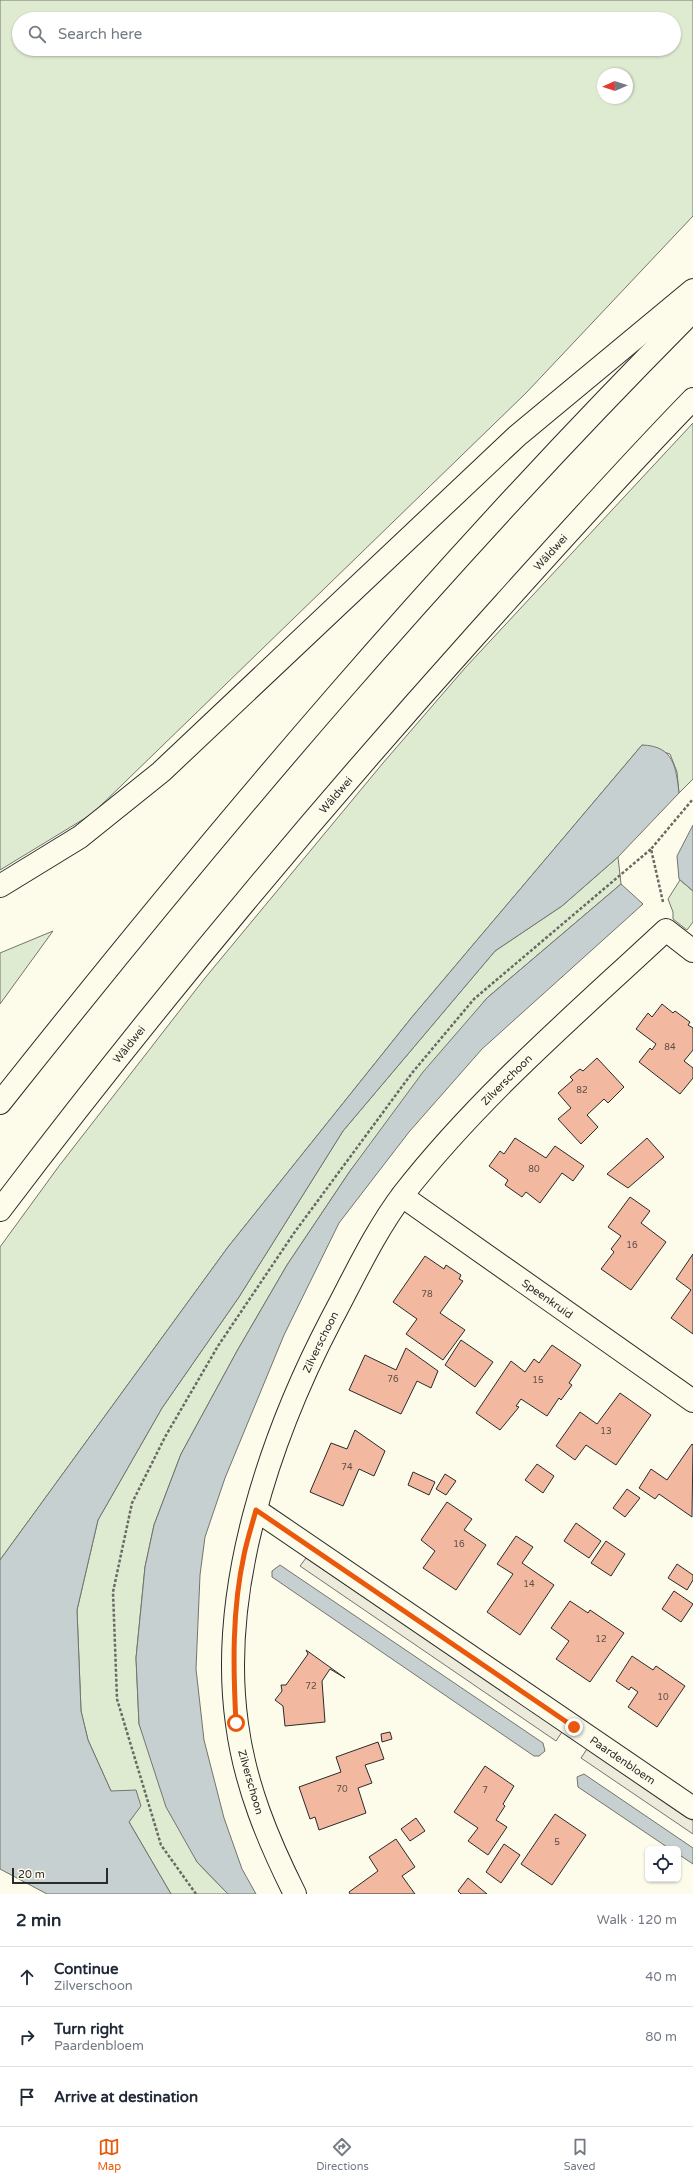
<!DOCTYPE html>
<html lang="en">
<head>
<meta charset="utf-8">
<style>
  body { margin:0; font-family:"Varela Round",sans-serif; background:#f2f2f3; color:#1f2937 }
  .controls { position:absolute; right:12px; bottom:12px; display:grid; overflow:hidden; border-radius:6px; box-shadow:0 1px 3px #0004 }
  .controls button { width:36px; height:36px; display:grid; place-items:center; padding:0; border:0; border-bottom:1px solid #e0e1e3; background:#fff; color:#1f2937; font:20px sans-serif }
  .compass { position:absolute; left:597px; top:68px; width:36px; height:36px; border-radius:50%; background:#fff; box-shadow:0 1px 3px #0004; rotate:267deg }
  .scale { position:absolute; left:12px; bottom:10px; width:96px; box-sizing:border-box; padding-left:4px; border:2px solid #2b2b2b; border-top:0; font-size:11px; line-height:14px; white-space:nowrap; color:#2b2b2b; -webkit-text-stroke:3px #fdfbea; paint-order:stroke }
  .stop { position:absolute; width:12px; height:12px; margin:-9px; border:3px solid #ea580c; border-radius:50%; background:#fff }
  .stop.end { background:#ea580c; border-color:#fff; box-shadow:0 1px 4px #0008 }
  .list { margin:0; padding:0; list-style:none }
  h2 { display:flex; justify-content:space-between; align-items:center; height:52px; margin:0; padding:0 16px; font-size:17px }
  h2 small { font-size:13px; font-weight:400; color:#747a83 }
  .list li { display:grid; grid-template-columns:26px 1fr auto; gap:12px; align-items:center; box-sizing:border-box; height:60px; padding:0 16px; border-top:1px solid #e0e1e3 }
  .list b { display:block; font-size:15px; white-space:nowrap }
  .list p { margin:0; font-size:13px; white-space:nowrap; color:#747a83 }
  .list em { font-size:13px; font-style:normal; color:#747a83 }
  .icon { flex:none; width:22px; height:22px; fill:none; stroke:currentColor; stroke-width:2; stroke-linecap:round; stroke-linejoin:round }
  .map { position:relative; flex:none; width:693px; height:1894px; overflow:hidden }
  .search { position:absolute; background:#fff; box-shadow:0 1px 3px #0004; left:12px; right:12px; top:12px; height:44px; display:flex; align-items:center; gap:10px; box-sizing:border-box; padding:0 14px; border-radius:22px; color:#747a83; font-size:15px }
  .sheet { height:232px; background:#fff }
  nav { display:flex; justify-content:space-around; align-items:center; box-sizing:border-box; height:56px; border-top:1px solid #e0e1e3; background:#fff; font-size:11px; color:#747a83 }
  nav a { display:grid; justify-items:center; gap:2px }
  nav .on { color:#ea580c }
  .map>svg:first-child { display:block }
  .green { fill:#deebd1; stroke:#74746e; fill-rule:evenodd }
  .parking { fill:#eceadb; stroke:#74746e }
  .water { fill:#c7d0d0; stroke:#74746e }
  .building { fill:#f2b8a0; stroke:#2b2b2b }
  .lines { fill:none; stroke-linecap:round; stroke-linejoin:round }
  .minor-casing { stroke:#2b2b2b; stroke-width:24 }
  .trunk-casing { stroke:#2b2b2b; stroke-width:24 }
  .path { stroke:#6a6964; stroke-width:2.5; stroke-dasharray:3 2; stroke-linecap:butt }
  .minor { stroke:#fdfbea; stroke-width:22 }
  .trunk { stroke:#fdfbea; stroke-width:22 }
  .route { stroke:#ea580c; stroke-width:5 }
  .labels { text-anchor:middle; stroke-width:3; stroke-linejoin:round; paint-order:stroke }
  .number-label { font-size:9px; fill:#5d4e48 }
  .street-label { font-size:11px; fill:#2b2b2b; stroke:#fdfbea }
</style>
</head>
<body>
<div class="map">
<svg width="693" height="1894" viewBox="0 0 693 1894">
  <rect width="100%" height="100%" fill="#fdfbea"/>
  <!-- green -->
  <path class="green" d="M0 0H693V216L526 393 92 814 0 870ZM19 19H674V49H19ZM603 74H627V98H603Z
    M693 423V779L679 793 677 772 670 754 642 745 412 1017 228 1247 0 1560V1247L59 1166 205 978 383 763 465 668Z
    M618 857 621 884 487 998 350 1171 287 1265 237 1351 181 1454 154 1525 145 1567 136 1658 139 1724 197 1862 228 1894H171L129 1822 140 1806 111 1791 88 1740 81 1711 77 1610 98 1520 162 1408 239 1297 343 1131 495 951 562 906Z
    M680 880 693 891V922L687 930 673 919V912L668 899Z
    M53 931 0 1004V953Z"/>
  <!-- parking -->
  <path class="parking" d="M306 1558 562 1732 556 1741 300 1566Z
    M587 1749 693 1821V1834L581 1758Z"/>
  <!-- water -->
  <path class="water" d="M642 745C674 746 676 767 679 793L618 857 562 906 495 951 343 1131 239 1297 162 1408 98 1520 77 1610 81 1711 88 1740 111 1791 136 1790 141 1806 129 1822 171 1894H47L0 1869V1560L228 1247 412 1017Z
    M693 825V891L679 879 677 856Z
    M621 884 643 904 482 1049 409 1132 339 1223 284 1335 225 1478 205 1537 200 1575 196 1669 204 1740 224 1818 242 1869 256 1894H228L197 1862 166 1807 139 1724 136 1658 145 1567 154 1525 181 1454 237 1351 287 1265 350 1171 423 1072 487 998Z
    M280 1565 543 1743 545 1751 539 1756H534L272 1577V1571Z
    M584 1774 693 1848V1864L678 1854V1849H670L578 1787 577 1777Z"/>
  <!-- building -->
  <path class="building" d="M662 1004 673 1013 675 1011 690 1022 688 1025 693 1028V1050L684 1061 693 1068V1078L680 1094 639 1062 650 1048 652 1050 656 1044 636 1029 648 1013 652 1017Z
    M597 1058 624 1087 608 1103 604 1099 587 1115 598 1127 581 1144 558 1119 571 1108 558 1093 573 1080 570 1077 580 1069 583 1071Z
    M515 1138 546 1158 555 1146 584 1166 573 1181 562 1173 540 1203 526 1192 522 1197 505 1185 508 1180 489 1166 500 1151 504 1154Z
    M647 1138 664 1157 628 1188 607 1174Z
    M630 1197 650 1211 641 1223 666 1242 631 1290 601 1269 614 1252 611 1249 621 1236 608 1227Z
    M693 1254V1334L671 1318 691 1290 676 1279Z
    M425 1256 444 1269 446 1265 461 1275 459 1279 463 1281 440 1313 465 1330 443 1360 406 1334 417 1319 393 1302Z
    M461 1340 493 1362 475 1387 445 1365Z
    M552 1345 581 1365 569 1383 572 1385 561 1400 559 1398 547 1416 521 1399 516 1406 519 1407 500 1430 476 1413 511 1361 525 1372 534 1359 539 1363Z
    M406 1348 438 1371 431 1388 417 1381 401 1414 349 1390 365 1355 396 1370Z
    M620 1393 651 1415 616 1465 586 1445 575 1460 556 1446 580 1412 597 1424Z
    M355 1430 385 1451 374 1476 359 1469 343 1506 310 1492 331 1443 347 1449Z
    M692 1444 693 1445 692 1517 659 1494 655 1499 639 1488 651 1469 667 1480Z
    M537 1464 554 1476 543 1493 525 1480Z
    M413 1472 435 1482 429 1495 408 1485Z
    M445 1474 456 1481 446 1495 436 1489Z
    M627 1489 640 1498 625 1517 613 1508Z
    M447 1502 472 1519 464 1530 486 1545 456 1590 423 1568 435 1551 421 1540Z
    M576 1523 601 1541 589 1558 564 1541Z
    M516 1536 533 1547 522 1563 554 1585 520 1635 487 1612 513 1574 497 1564Z
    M606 1541 625 1554 611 1576 591 1563Z
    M677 1564 693 1575V1580L687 1590 668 1578Z
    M674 1591 693 1604 681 1622 662 1609Z
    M570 1601 588 1613 590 1610 624 1633 590 1682 556 1659 569 1641 551 1628Z
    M306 1650 345 1678 330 1669 322 1681 325 1722 285 1726 283 1706 275 1700 282 1691 281 1685H286L308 1654Z
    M632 1656 653 1670 656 1666 685 1686 657 1727 628 1707 638 1692 631 1687 629 1690 616 1681Z
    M390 1732 392 1739 382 1742 381 1734Z
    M378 1742 384 1759 365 1765 372 1783 358 1788 366 1813 319 1830 315 1817 310 1819 299 1787 341 1772 336 1757Z
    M485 1766 514 1786 503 1804 505 1806 496 1820 507 1827 488 1855 468 1841 478 1828 454 1812Z
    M555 1814 586 1835 552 1885 521 1864Z
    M416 1818 425 1831 410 1841 401 1829Z
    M396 1839 415 1867 402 1876 415 1894H350L349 1892 378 1871 369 1857Z
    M504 1844 520 1855 501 1883 486 1872Z
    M468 1878 487 1894H461L458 1891Z"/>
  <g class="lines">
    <defs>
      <g id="minor">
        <path id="s1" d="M402 1196 693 1401"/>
        <path id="s2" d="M256 1510 693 1808"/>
        <path id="s3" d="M295 1894C268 1840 245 1785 237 1724 218 1590 270 1437 331 1320 354 1277 375 1231 404 1193 480 1096 576 1014 666 930L693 951"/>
      </g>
      <g id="trunk">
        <path d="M0 886 80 837 161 772 517 436 693 290"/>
        <path d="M0 1103C218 828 445 560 693 311"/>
        <path id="s4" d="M0 1210C150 1012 309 821 475 636 547 556 618 476 693 399"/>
      </g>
    </defs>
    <!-- minor casing -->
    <use href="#minor" class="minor-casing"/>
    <!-- trunk casing -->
    <use href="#trunk" class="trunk-casing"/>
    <!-- path -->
    <path class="path" d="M663 902 651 849 693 799
      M196 1894 161 1845 117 1699 113 1592 132 1503 165 1437 218 1346 294 1233 412 1073 474 999 651 849"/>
    <!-- minor -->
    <use href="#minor" class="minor"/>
    <!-- trunk -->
    <use href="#trunk" class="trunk"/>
  </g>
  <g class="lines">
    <!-- route -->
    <path class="route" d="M236 1723C233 1666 232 1610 244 1555 247 1540 252 1525 256 1510L574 1727"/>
  </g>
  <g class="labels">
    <!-- number labels -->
    <g class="number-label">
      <text x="670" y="1050">84</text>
      <text x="582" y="1093">82</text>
      <text x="534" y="1172">80</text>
      <text x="632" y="1248">16</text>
      <text x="427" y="1297">78</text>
      <text x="393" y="1382">76</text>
      <text x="538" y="1383">15</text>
      <text x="606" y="1434">13</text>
      <text x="347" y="1470">74</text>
      <text x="459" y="1547">16</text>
      <text x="529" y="1587">14</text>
      <text x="601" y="1642">12</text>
      <text x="311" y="1689">72</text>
      <text x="663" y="1700">10</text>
      <text x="342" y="1792">70</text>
      <text x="485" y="1793">7</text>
      <text x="557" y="1845">5</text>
    </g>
    <!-- street labels -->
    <g class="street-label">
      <text dy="4" stroke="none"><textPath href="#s4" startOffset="858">Wâldwei</textPath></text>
      <text dy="4" stroke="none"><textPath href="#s4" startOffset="534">Wâldwei</textPath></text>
      <text dy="4" stroke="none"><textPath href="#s4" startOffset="210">Wâldwei</textPath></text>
      <text dy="4" stroke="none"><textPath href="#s3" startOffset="901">Zilverschoon</textPath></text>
      <text dy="4" stroke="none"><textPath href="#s1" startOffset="178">Speenkruid</textPath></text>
      <text dy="4" stroke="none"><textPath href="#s3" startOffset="577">Zilverschoon</textPath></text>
      <text dy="4" stroke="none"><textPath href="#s2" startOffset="444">Paardenbloem</textPath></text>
      <text transform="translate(251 1782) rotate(74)" y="4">Zilverschoon</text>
    </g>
  </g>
</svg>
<div class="controls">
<button><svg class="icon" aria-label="locate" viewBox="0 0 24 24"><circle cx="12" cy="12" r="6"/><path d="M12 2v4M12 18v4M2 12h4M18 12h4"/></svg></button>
</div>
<svg class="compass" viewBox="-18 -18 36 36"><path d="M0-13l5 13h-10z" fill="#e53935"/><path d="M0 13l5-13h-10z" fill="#747a83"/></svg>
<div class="scale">20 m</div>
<div class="stop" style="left:236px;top:1723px"></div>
<div class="stop end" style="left:574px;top:1727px"></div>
<div class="search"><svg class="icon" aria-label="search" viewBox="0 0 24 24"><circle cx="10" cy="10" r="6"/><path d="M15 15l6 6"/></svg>Search here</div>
</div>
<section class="sheet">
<h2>2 min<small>Walk · 120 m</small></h2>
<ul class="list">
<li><svg class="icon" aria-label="ahead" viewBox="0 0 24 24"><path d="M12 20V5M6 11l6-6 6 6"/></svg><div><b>Continue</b><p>Zilverschoon</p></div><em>40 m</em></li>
<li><svg class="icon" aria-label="right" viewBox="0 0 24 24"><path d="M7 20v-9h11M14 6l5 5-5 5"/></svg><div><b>Turn right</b><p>Paardenbloem</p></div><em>80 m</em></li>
<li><svg class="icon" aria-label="arrive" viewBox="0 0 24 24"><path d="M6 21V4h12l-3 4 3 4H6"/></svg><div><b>Arrive at destination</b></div></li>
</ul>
</section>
<nav>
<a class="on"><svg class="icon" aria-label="map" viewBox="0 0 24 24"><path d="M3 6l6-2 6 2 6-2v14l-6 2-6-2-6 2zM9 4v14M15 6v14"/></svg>Map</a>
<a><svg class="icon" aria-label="directions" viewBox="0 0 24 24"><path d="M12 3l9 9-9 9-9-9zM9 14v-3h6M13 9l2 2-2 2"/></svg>Directions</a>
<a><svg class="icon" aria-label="saved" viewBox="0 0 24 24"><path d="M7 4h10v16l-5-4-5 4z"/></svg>Saved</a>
</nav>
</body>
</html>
